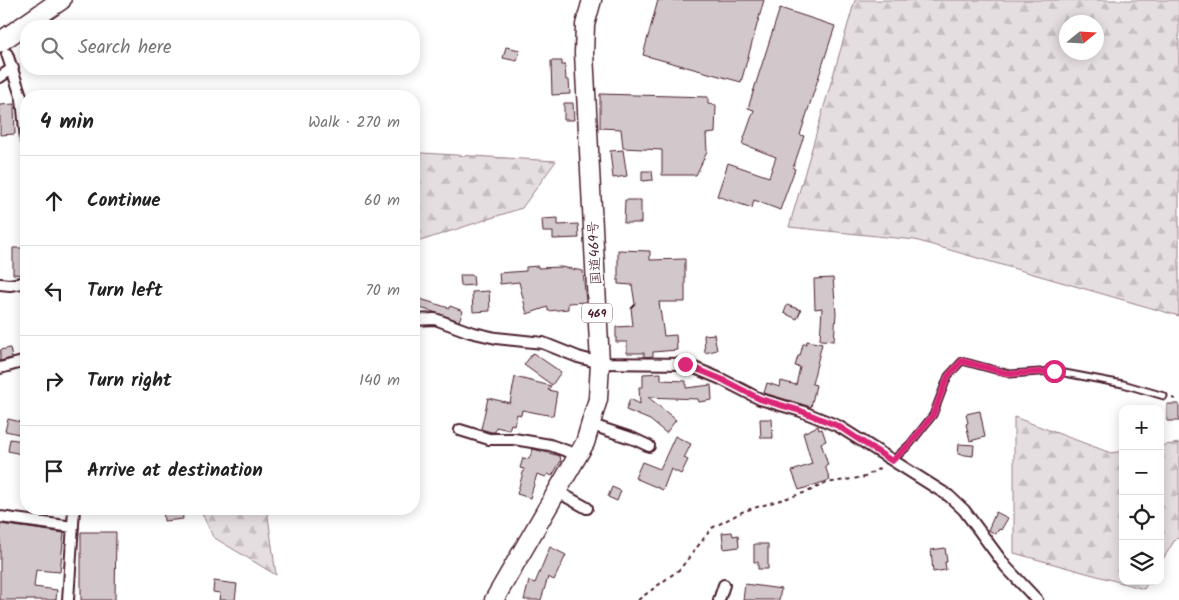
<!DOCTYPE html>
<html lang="en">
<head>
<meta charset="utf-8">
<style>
  body { margin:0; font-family:Kalam,"Klee One",sans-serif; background:#f6f6f6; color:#222 }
  .controls { position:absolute; right:15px; bottom:15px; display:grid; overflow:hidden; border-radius:10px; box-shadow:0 2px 12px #0003 }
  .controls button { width:45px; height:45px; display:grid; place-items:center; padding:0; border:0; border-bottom:1px solid #e0e0e0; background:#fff; color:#222; font:25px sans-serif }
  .compass { position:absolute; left:1059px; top:15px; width:45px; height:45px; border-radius:50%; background:#fff; box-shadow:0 2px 12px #0003; rotate:72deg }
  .stop { position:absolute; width:15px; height:15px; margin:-11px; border:4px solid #db2777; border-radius:50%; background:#fff }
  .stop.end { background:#db2777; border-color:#fff; box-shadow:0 1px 5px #0008 }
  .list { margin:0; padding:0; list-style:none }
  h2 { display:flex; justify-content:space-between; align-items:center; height:65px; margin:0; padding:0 20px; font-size:21px }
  h2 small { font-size:16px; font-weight:400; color:#767676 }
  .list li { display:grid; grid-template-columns:32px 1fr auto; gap:15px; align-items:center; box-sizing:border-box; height:90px; padding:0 20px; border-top:1px solid #e0e0e0 }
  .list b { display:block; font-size:19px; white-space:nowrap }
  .list em { font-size:16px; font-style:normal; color:#767676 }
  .icon { flex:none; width:28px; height:28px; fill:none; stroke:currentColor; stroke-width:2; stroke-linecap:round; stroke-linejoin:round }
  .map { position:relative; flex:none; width:1179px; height:600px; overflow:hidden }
  .search { position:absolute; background:#fff; box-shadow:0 2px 12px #0003; left:20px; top:20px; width:400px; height:55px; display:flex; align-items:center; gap:12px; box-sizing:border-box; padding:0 18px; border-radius:20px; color:#767676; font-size:19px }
  .panel { position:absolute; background:#fff; box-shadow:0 2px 12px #0003; left:20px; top:90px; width:400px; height:425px; border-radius:20px }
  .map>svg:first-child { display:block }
  .forest { fill:url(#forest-firs); stroke:#987e86; fill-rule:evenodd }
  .building { fill:#d2c7cb; stroke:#4a1f2b }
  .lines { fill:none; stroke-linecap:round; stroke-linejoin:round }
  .service-casing { stroke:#4a1f2b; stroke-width:9 }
  .minor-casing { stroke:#4a1f2b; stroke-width:14 }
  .trunk-casing { stroke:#4a1f2b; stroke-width:21 }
  .motorway-casing { stroke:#4a1f2b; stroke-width:22 }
  .path { stroke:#4a1f2b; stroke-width:2; stroke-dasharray:4 4; stroke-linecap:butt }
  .service { stroke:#fff; stroke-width:5 }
  .minor { stroke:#fff; stroke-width:10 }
  .trunk { stroke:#fff; stroke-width:18 }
  .motorway { stroke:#fff; stroke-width:19 }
  .route { stroke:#db2777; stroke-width:6 }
  .labels { text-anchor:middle; stroke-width:4.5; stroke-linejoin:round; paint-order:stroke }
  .shield { fill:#fff; stroke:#80626b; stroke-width:1 }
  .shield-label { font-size:12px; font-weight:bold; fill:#4a1f2b }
  .street-label { font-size:14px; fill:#4a1f2b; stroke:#fff }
</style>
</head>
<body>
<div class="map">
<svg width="1179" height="600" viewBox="0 0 1179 600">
  <defs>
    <pattern id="forest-firs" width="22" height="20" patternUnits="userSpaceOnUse" patternTransform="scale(1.25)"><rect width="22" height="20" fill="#e5dee0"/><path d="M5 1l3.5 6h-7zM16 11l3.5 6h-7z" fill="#c6bec0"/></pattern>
  </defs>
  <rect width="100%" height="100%" fill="#fff"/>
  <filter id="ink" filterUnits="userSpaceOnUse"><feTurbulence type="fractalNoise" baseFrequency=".02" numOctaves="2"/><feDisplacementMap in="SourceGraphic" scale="10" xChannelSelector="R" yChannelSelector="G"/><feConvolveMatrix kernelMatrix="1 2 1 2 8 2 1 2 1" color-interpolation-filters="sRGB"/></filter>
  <g filter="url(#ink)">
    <!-- forest -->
    <path class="forest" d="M855 0H1179V316L915 240 789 227ZM1096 22V52H1066V22Z
      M414 152 422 153 556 161 522 208 414 243Z
      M1014 417 1111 453 1123 451V581H1149L1144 589 1014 553Z
      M1179 443V539L1176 538 1160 564V446Z
      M200 509H267L276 575 213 537Z"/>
    <!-- building -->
    <path class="building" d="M658 0H764L741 82 643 55Z
      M780 8 835 26 800 135 804 136 793 168 795 169 780 210 754 200 752 208 717 196 728 163 769 177 776 157 742 144 754 110 748 108Z
      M506 47 520 50 517 61 503 58Z
      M551 61H562V65H565L566 80H569L570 94 552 95Z
      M600 94 708 97V104L716 105 715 133 706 134 707 152 696 175H662V150L623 148 621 129 600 128Z
      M564 103H573L574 120H564Z
      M14 104 15 134 0 135V105Z
      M623 150 627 176 613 178 610 151Z
      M642 171H652L653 180 642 181Z
      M625 200H641V223H624Z
      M558 218V225L578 224 579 238 553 239V232H543L542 219Z
      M13 248H26V275L13 274Z
      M618 250 650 251V260L685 259V302H659L664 336 676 335 677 350 653 352V356L644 357V353H627V342H616V327L633 326 631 308 635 304 632 285 618 284Z
      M538 266V268L561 267 583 271 586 302 568 303V309L548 311V307L527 314 519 282 500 284 499 273 526 271V267Z
      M460 275H473L474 285 461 286Z
      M833 278 836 313 834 341 820 340 822 308 815 309 814 279Z
      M489 291 490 311 473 312 472 292Z
      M414 297 449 308 450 306 463 311 459 321 437 313 420 308 414 309Z
      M787 305 801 310 797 319 784 313Z
      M714 334 717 350 705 353 704 335Z
      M807 341 822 344 812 384 816 385 811 407 764 393 767 383 780 387 781 381 796 385 800 367 795 366 798 356H800L803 344H806Z
      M10 348 12 358 0 361V350Z
      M533 353 561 372 552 385 524 365Z
      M661 373V380L686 381V388L711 385 712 400 699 402 698 399 648 397 676 420 666 433 650 420 626 410 630 399 640 404 639 387H643V374Z
      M515 377 551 386 548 390 557 392 553 416 522 410 521 415 517 414 514 425 511 424 509 430 496 427 495 432H491L481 429 488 398 510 403Z
      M1167 404H1179V421H1167Z
      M980 411 985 437 970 441 966 424 968 423 966 414Z
      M8 419 21 422 19 434 5 431Z
      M760 419H772L773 438H761Z
      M818 426 819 430 822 429 826 441 821 443 828 465 825 466 830 480 799 490 792 471 812 464 803 433Z
      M675 436 691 444 684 458 688 460 681 474 671 469 663 490 635 478 642 462 660 469Z
      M10 439 23 441 21 454 8 451Z
      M959 444 974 445 973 456 958 454Z
      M533 449 560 456 561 461 552 476 548 474 546 477 537 474 530 498 517 494 524 469 520 468 523 458 529 459Z
      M612 487 621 491 617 501 608 497Z
      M163 509H182L183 519 164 521Z
      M996 512 1008 518 1001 530 999 529 996 534 988 530Z
      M0 524 64 533 60 572 36 570 34 587 57 590 56 600H0Z
      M81 532H116L115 600H81Z
      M732 532 733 536 738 535 739 547 724 549 722 533Z
      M754 544H768V569H758V562H754Z
      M550 547 566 555 554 580 548 577 541 600H524L529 581 535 583Z
      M945 548 947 562H945L946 570 933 572 931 550Z
      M214 581 237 584 235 600H219L220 593 213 592Z
      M745 584 781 589 779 600H743Z"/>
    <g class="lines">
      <defs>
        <path id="service" d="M892 461 910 444 933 415 948 376 962 361 1010 374 1054 371 1123 384 1164 396"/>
        <path id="minor" d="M7 54 22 99 26 140
          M0 77 13 68
          M0 284 10 285 26 282
          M414 320 435 319 470 332 496 338 543 343 578 357 600 363 685 364 721 379 760 399 801 411 838 426 949 496 964 510 1006 567 1037 600
          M0 368 26 361
          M592 425 634 439 649 446
          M460 430 489 439H514L550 445 578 455
          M558 492 587 508
          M0 517 73 527
          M68 600 74 509
          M719 600 724 585"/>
        <path id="trunk" d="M494 600 585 443 598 399 600 363 584 53 585 25 592 0"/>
        <path id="motorway" d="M0 42 61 0"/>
      </defs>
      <!-- service casing -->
      <use href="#service" class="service-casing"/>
      <!-- minor casing -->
      <use href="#minor" class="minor-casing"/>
      <!-- trunk casing -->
      <use href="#trunk" class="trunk-casing"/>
      <!-- motorway casing -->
      <use href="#motorway" class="motorway-casing"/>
      <!-- path -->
      <path class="path" d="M1172 398 1179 400
        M638 600 680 569 712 528 744 511 807 492 826 483 865 477 883 466"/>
      <!-- service -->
      <use href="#service" class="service"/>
      <!-- minor -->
      <use href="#minor" class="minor"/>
      <!-- trunk -->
      <use href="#trunk" class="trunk"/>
      <!-- motorway -->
      <use href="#motorway" class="motorway"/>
    </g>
  </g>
  <g class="lines" filter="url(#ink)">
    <!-- route -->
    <path class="route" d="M685 364 721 379 760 399 801 411 838 426 892 461 910 444 933 415 948 376 962 361 1010 374 1054 371"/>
  </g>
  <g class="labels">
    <!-- shield labels -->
    <rect class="shield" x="582" y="303.5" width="30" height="19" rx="4"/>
    <g class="shield-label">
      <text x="597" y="317">469</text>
    </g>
    <!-- street labels -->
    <g class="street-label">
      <text transform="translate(594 253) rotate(-93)" y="5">国道469号</text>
    </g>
  </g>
</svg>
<div class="controls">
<button>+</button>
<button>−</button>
<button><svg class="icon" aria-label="locate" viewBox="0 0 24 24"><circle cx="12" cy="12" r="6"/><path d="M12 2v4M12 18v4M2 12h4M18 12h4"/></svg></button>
<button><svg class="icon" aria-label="layers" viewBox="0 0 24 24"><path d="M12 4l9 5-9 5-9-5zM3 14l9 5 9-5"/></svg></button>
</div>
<svg class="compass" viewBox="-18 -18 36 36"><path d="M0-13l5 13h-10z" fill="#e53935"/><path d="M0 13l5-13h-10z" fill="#767676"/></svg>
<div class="stop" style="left:1054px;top:371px"></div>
<div class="stop end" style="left:685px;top:364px"></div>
<div class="search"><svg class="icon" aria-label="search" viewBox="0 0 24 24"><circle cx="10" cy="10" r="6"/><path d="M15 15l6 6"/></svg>Search here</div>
<section class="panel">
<h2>4 min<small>Walk · 270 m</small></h2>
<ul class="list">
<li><svg class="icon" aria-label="ahead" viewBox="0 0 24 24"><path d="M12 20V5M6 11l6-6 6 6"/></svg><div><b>Continue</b></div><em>60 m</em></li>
<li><svg class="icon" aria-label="left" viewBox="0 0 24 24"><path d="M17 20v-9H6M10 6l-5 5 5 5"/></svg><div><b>Turn left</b></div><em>70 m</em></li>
<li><svg class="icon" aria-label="right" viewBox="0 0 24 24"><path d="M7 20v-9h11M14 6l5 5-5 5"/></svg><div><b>Turn right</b></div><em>140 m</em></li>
<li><svg class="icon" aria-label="arrive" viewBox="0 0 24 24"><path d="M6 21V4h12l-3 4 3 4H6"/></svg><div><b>Arrive at destination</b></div></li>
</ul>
</section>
</div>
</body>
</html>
